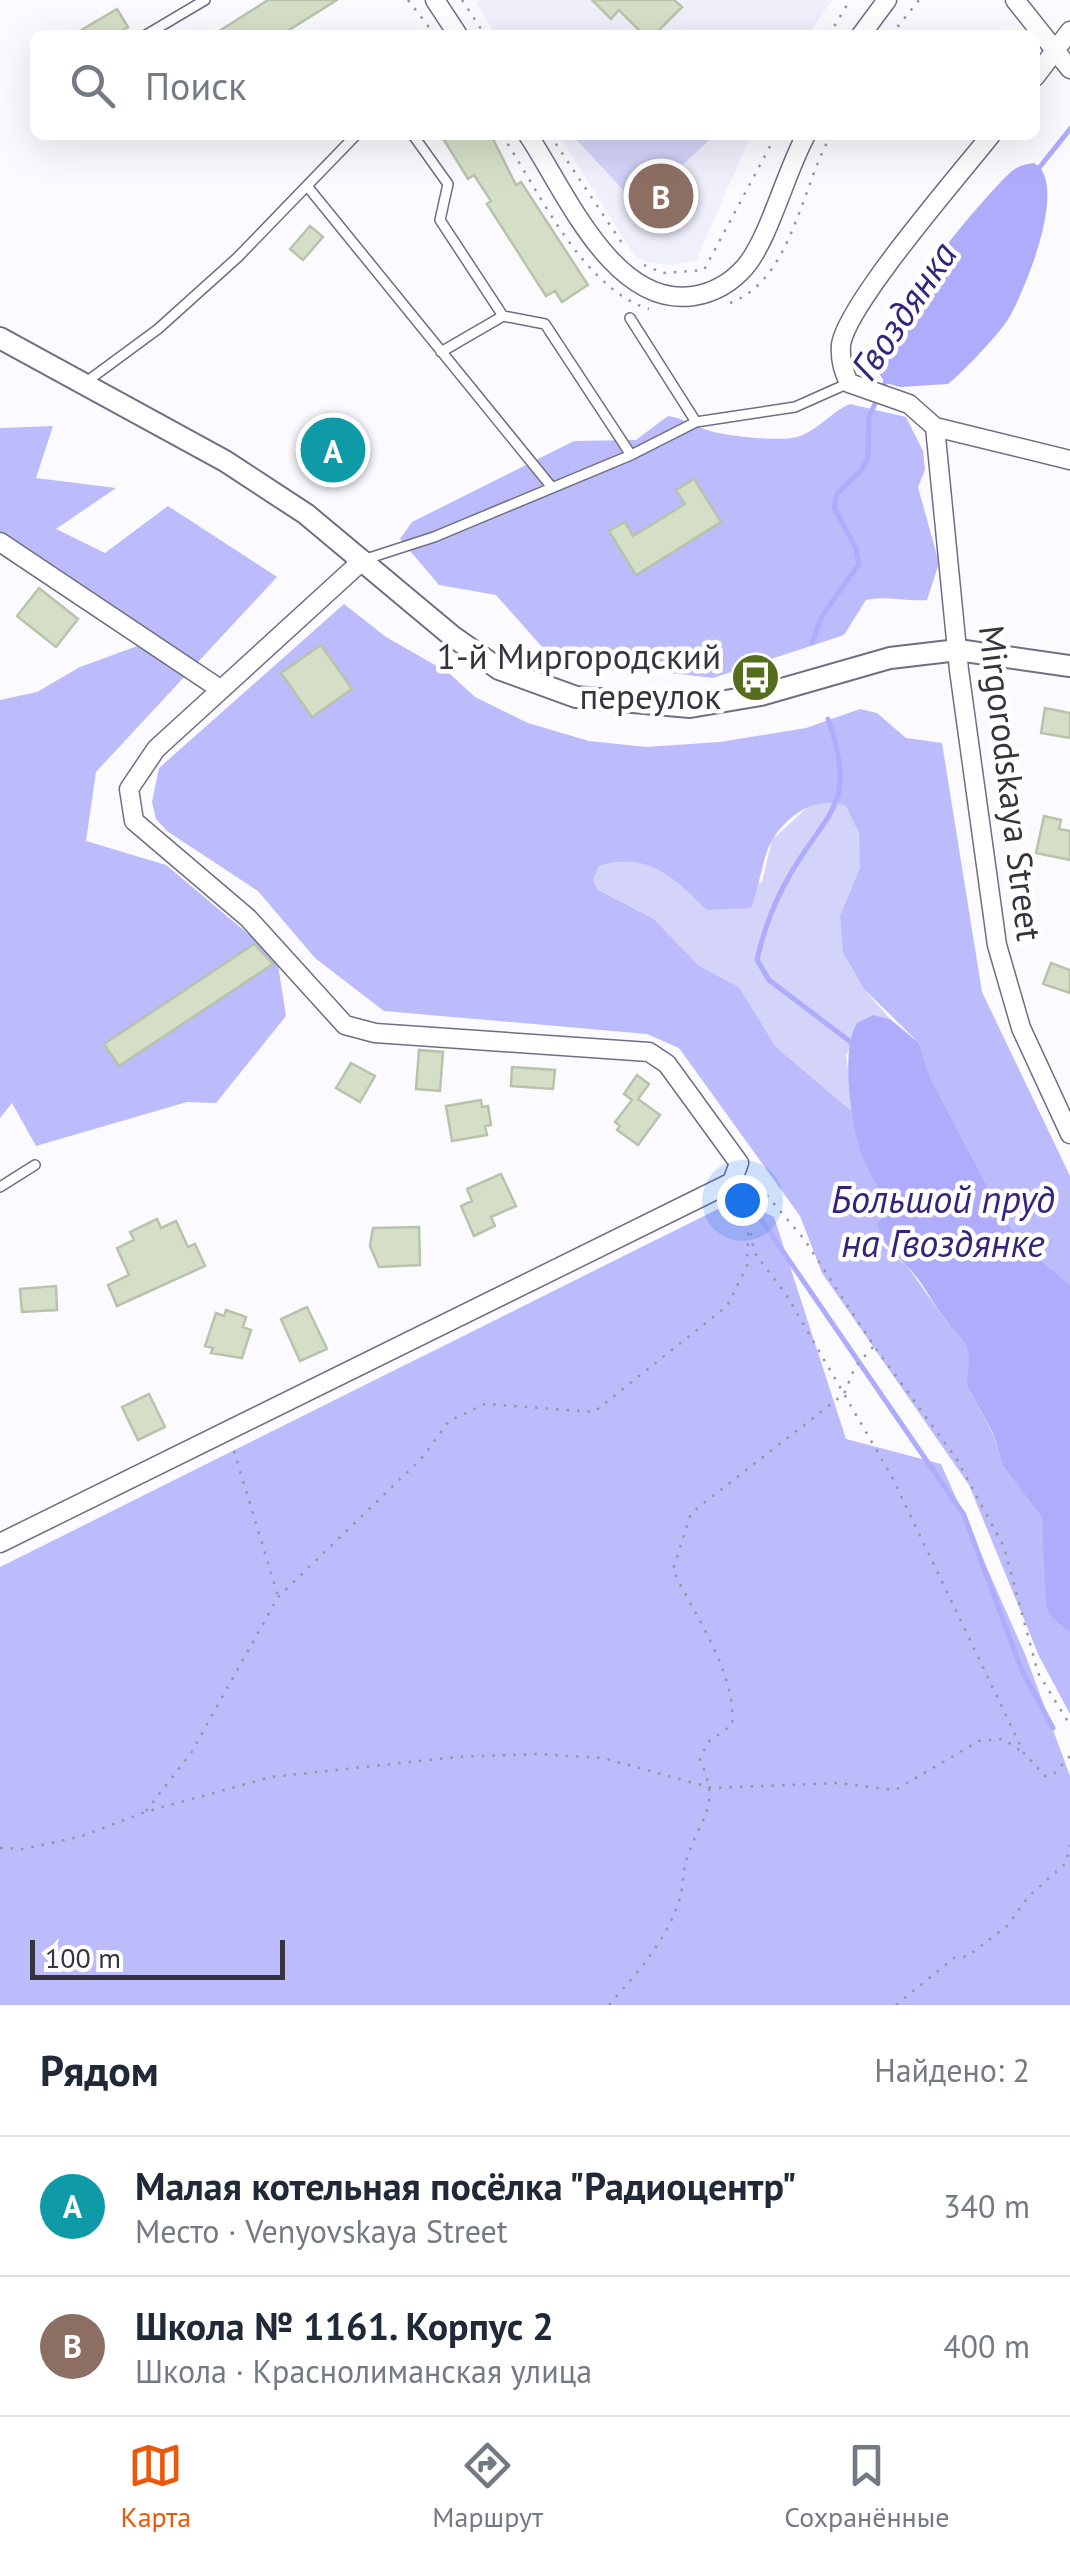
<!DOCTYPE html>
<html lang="ru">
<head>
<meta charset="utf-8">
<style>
  body { margin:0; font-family:"PT Sans",sans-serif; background:#f2f2f3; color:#1f2937 }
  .scale { position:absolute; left:30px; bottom:25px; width:255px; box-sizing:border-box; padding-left:10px; border:5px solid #35353f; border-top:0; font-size:28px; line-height:35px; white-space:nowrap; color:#35353f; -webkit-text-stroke:8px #fff; paint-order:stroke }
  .you { position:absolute; left:742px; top:1200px; width:35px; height:35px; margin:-25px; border:8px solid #fff; border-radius:50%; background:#1a73e8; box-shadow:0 0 0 15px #1a73e833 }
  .badge { display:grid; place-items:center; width:65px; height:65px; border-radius:50%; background:#ea580c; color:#fff; font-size:32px; font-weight:700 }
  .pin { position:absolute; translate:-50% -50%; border:5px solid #fff; box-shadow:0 2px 10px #0006 }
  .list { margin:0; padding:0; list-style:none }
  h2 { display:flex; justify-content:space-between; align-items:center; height:130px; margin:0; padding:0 40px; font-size:42px }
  h2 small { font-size:32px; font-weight:400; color:#747a83 }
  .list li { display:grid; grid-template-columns:65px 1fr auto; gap:30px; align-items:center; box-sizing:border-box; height:140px; padding:0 40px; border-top:2px solid #e0e1e3 }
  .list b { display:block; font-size:38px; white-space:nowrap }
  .list p { margin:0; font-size:32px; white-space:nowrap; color:#747a83 }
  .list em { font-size:32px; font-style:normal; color:#747a83 }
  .icon { flex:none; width:55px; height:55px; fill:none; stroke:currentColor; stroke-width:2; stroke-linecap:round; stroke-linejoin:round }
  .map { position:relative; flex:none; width:1070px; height:2005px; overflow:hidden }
  .search { position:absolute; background:#fff; box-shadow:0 10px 40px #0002; left:30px; right:30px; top:30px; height:110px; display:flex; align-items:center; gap:25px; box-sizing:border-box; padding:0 35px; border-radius:15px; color:#747a83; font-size:38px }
  .sheet { height:410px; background:#fff }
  nav { display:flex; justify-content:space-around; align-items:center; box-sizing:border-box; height:140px; border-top:2px solid #e0e1e3; background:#fff; font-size:28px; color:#747a83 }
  nav a { display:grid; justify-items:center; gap:5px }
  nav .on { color:#ea580c }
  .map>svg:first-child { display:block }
  .built { fill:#f0f0fd }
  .green { fill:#d4d4fa }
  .forest { fill:#bcbbfb }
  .water { fill:#afacfc }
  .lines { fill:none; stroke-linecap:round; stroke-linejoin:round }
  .stream { stroke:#afacfc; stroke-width:5 }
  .building { fill:#d5dfc7; stroke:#b9c3ab; stroke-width:2.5 }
  .service-casing { stroke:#6e6e84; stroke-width:12 }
  .minor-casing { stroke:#6e6e84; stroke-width:21 }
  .tertiary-casing { stroke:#6e6e84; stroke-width:24 }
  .path { stroke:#96969e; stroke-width:2.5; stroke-dasharray:2.5 8; stroke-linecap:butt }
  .service { stroke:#fff; stroke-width:9 }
  .minor { stroke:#fff; stroke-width:18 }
  .tertiary { stroke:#fff; stroke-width:20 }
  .labels { text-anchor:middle; stroke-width:9; stroke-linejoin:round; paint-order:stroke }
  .poi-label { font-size:35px; fill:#35353f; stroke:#fff; text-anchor:end }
  .street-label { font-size:35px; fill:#35353f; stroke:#fff }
  .water-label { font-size:38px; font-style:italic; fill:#36237d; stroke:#fff }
</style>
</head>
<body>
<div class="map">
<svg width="1070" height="2005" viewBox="0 0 1070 2005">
  <rect width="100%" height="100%" fill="#fafaff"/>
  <!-- built -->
  <path class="built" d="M479 0H833L808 35H496L476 3Z
    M559 135H751L696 261 670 265 646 262 634 255Z"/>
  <!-- green -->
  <path class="green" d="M578 135H715L638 206 575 138Z
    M828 799 846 806C862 828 868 868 850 891L864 989 890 1019 873 1015 846 1055 854 1113 776 1047 739 987 699 966 654 919 596 888 593 880 599 866C647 851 675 878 706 910L762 882 772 840 813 802Z"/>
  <!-- forest -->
  <path class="forest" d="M850 404 906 417 923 451 925 470 918 487 939 563 927 600C905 602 887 595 866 600L844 635 713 678 629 668 608 671 551 657 496 595 439 585 400 539 412 522 574 441 636 440 668 416C683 418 690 424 704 429 722 436 779 442 797 437 816 432 831 412 850 404Z
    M53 426 36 478 116 488 56 529 105 553 168 506 277 577 96 772 86 841 166 865 277 958 286 1016 216 1103 187 1102 36 1146 12 1103 0 1118V700L37 692 80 667 143 644 0 549V428Z
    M344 604 386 637 449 673 475 697 528 723 589 741 646 747 720 742 806 728 860 709 877 713 906 738 942 743 982 992 1070 1176V1285L1024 1246 1005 1219 931 1079 919 1043 864 989 843 952 840 916 860 868 859 833 846 806C818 795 789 813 773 839 763 853 759 890 751 908L706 910C675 878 647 851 599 866L593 880 597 889 654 919 699 966 739 987 776 1047 854 1113 862 1155 886 1200 882 1245 908 1267 945 1320 967 1341 972 1359 966 1384 994 1436 1002 1465 1042 1518 1050 1616 1070 1633V1714L1039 1656 969 1485 822 1273 800 1216 679 1048 647 1034 384 1011 315 958 258 891 167 831 156 819 152 802 159 768Z
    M738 1199 774 1217 846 1439 941 1464 1025 1654 1070 1776V2005H0V1567Z"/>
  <!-- water -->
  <path class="water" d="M1034 163C1070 182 1024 294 1007 321 997 336 962 373 948 384L900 387 885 383 872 362C873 331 984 195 1012 171 1018 166 1026 164 1034 163Z
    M873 1015 890 1019 919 1043 931 1079 1005 1219 1024 1246 1070 1285V1633L1050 1616 1046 1605 1042 1518 1002 1465 994 1435 966 1384C976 1338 961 1343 939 1311 929 1296 920 1279 907 1266 892 1250 883 1247 877 1224L886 1214C885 1191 869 1176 862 1156 851 1124 840 1051 857 1023Z"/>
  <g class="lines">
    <!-- stream -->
    <path class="stream" d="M1039 168 1070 129
      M812 643 822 616 859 564 856 548 834 508 837 494 861 470 868 458 869 416 887 379
      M828 719C860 808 824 812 787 880 773 905 763 933 757 960L769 980 852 1043
      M738 1186 964 1515 1022 1671 1053 1728"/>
  </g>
  <!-- building -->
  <path class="building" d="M268 0H337L281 35H213Z
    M592 0H674L682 7 654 35H644L619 10 611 19Z
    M117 9 128 27 115 35H73Z
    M441 135H491L516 185 521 182 588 285 562 302 555 291 546 296 487 204 491 201 474 175 468 179Z
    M310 226 323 237 303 260 290 249Z
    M328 414 368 460 339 486 298 441Z
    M694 479 721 522 636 575 609 531 625 522 633 536 685 504 676 490Z
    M39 588 78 619 56 647 17 616Z
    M321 645 352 689 312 717 281 673Z
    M1045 708 1070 713V738L1041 733Z
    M1044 816 1061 820 1059 829 1070 831V860L1036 853Z
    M254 944 273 964 119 1066 104 1044Z
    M1051 963 1070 970V993L1043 984Z
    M419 1050 443 1052 440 1091 416 1089Z
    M351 1063 375 1076 360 1102 336 1088Z
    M512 1067 555 1070 553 1089 511 1086Z
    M637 1075 649 1084 638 1099 660 1115 638 1145 617 1130 620 1126 615 1122 632 1100 624 1094Z
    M481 1100 482 1107 488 1106 491 1125 485 1126 487 1135 452 1141 446 1106Z
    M501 1174 516 1206 491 1217 495 1226 474 1236 461 1206 472 1201 467 1189Z
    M157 1219 161 1228 176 1221 188 1247 195 1244 205 1266 117 1306 108 1285 129 1275 117 1248 134 1240 130 1232Z
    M419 1227 420 1265 379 1267 370 1246 373 1228Z
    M56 1286 57 1310 22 1312 20 1289Z
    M307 1307 327 1349 300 1361 281 1319Z
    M226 1310 246 1317 243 1327 251 1330 242 1358 211 1353 213 1348 205 1346 216 1313 224 1316Z
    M149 1394 165 1427 138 1440 122 1407Z"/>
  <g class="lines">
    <defs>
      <path id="service" d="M146 35 205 0
        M413 135 448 184 440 220 503 316 545 324 631 455
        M307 186 550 485
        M630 318 696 422
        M441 352 503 316
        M86 382 158 329 238 257 356 135
        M366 559 434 537 631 455 696 422 795 407 849 383
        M0 1187 35 1165"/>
      <path id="minor" d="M435 0 458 35
        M1015 0 1070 69
        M861 35 887 0
        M1035 77 1070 31
        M528 135C565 190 613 308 693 296 713 293 731 283 745 267 769 239 786 171 806 135
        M991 135C961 173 846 305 841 345 840 360 843 370 849 383L909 404 935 427 1070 460
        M935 427 959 670 997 945 1021 1028 1070 1134
        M0 542 220 689
        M0 1543 732 1182 739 1163 667 1064 649 1052 375 1033 345 1025 248 918 134 821 129 789 156 749 363 560"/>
      <path id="tertiary" d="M0 338 225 461 306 514 452 636 499 669 576 697 690 707 761 695 890 658 958 650 1070 666"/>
    </defs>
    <!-- service casing -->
    <use href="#service" class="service-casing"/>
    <!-- minor casing -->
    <use href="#minor" class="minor-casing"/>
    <!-- tertiary casing -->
    <use href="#tertiary" class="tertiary-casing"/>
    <!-- path -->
    <path class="path" d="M408 0 435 35
      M462 0 485 35
      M829 35 850 0
      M891 35 919 0
      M502 135C539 191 582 288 649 309
      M550 135 624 246
      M644 265 663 273 704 270 776 135
      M730 303C792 280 801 187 831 135
      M753 1179 804 1239 874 1346 956 1458 1004 1547 1038 1673 1070 1725
      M751 1233 754 1252 787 1296 891 1475 1024 1753 1045 1776 1054 1774 1070 1756
      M234 1451 278 1596
      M146 1811 191 1753 278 1597 421 1459 449 1421 485 1404 594 1412 727 1306 747 1266 750 1187
      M0 1848 24 1849 82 1836 145 1812 271 1777 457 1757 537 1754 603 1758 712 1788 838 1783 895 1790 979 1741 1003 1739 1024 1753
      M609 2005C637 1973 665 1943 679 1901 684 1887 682 1870 688 1855 704 1811 720 1807 700 1759L708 1742 732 1725C737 1674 694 1614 673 1570L691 1513 844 1394 855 1367 874 1346
      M896 2005 954 1958 968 1956 1007 1926 1028 1897 1066 1863 1070 1845"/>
    <!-- service -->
    <use href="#service" class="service"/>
    <!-- minor -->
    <use href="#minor" class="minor"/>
    <!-- tertiary -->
    <use href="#tertiary" class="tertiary"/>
  </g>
  <!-- icons -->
  <defs>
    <symbol id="bus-disc" viewBox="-11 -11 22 22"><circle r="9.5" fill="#566d1e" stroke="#fff"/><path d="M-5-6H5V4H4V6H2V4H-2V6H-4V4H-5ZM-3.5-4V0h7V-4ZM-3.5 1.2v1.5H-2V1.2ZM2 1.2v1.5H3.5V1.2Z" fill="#fff"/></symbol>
  </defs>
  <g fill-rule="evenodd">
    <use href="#bus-disc" x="728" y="650" width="55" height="55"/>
  </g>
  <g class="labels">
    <!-- poi labels -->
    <g class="poi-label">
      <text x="721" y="669">1-й Миргородский<tspan x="721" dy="40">переулок</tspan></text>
    </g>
    <!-- street labels -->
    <g class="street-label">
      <text transform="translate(1010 783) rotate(83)" y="12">Mirgorodskaya Street</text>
    </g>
    <!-- water labels -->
    <g class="water-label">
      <text transform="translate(904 311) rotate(-56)" y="13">Гвоздянка</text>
      <text x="943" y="1213">Большой пруд<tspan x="943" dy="44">на Гвоздянке</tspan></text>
    </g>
  </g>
</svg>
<div class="scale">100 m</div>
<div class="you"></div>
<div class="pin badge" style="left:333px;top:450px;background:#0f9aa8">A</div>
<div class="pin badge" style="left:661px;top:196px;background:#8d6e63">B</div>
<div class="search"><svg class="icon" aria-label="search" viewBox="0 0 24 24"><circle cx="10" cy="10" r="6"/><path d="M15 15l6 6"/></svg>Поиск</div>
</div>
<section class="sheet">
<h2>Рядом<small>Найдено: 2</small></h2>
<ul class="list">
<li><span class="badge" style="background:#0f9aa8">A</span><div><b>Малая котельная посёлка &quot;Радиоцентр&quot;</b><p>Место · Venyovskaya Street</p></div><em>340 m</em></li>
<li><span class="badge" style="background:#8d6e63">B</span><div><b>Школа № 1161. Корпус 2</b><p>Школа · Краснолиманская улица</p></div><em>400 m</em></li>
</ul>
</section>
<nav>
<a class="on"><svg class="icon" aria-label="map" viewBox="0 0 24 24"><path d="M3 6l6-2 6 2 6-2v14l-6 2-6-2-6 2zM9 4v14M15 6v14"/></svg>Карта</a>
<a><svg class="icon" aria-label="directions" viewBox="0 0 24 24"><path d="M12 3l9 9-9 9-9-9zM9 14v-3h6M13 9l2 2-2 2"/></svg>Маршрут</a>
<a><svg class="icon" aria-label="saved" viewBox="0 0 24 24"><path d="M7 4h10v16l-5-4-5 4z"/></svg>Сохранённые</a>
</nav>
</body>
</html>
